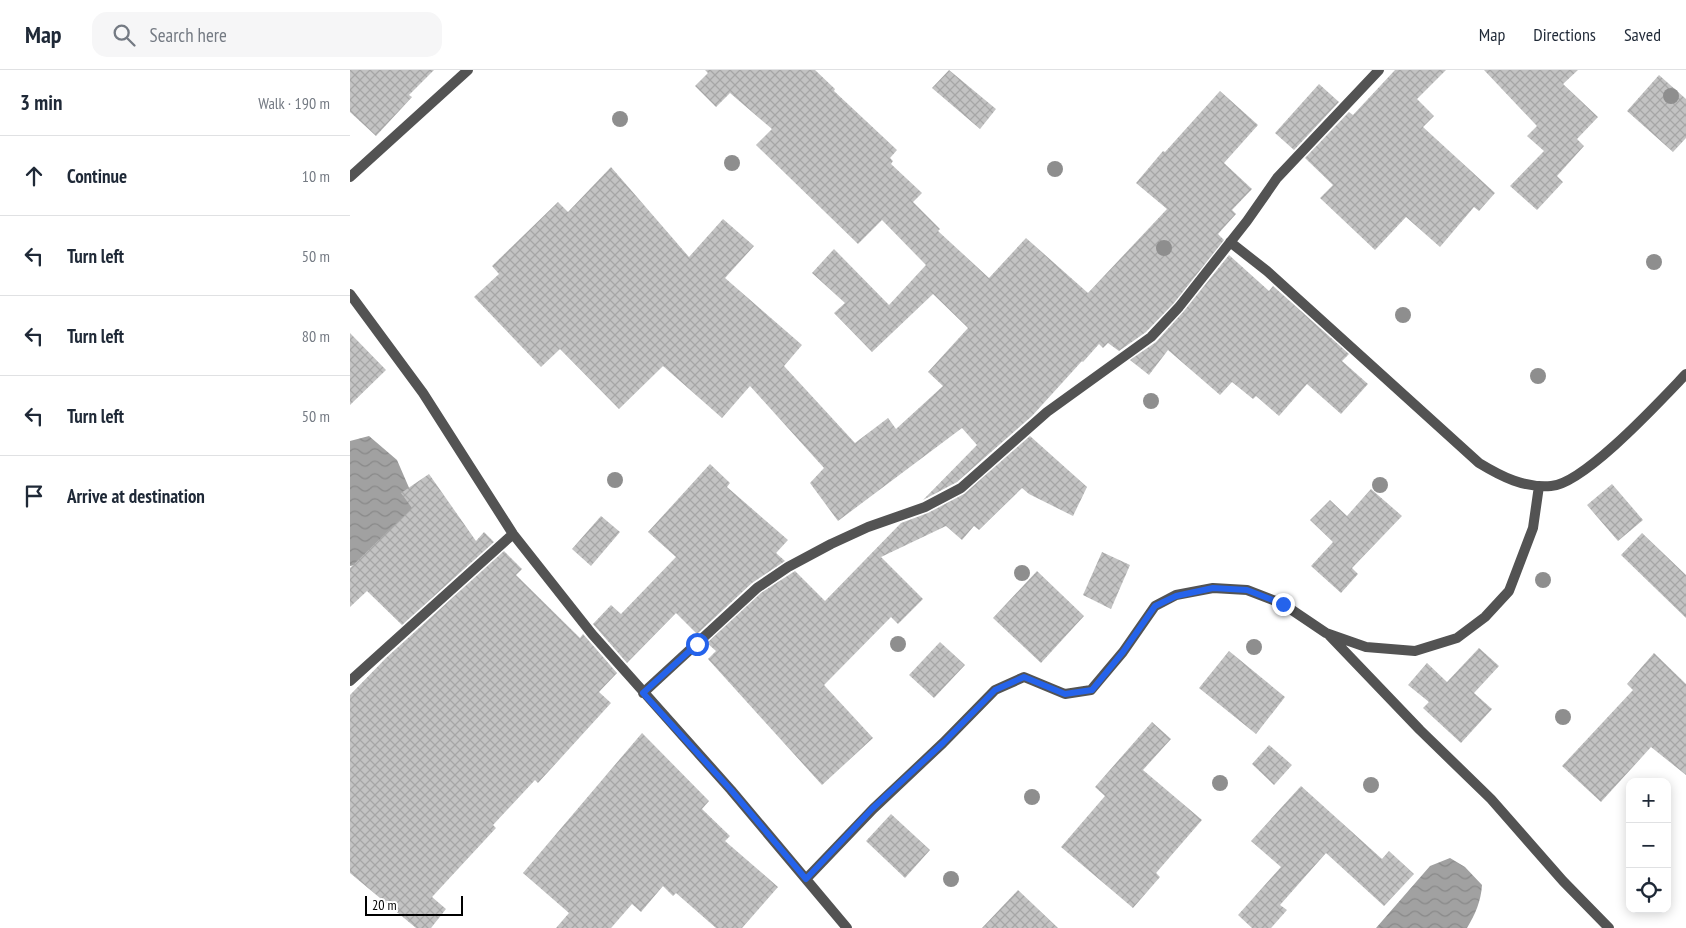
<!DOCTYPE html>
<html lang="en">
<head>
<meta charset="utf-8">
<style>
  body { margin:0; font-family:"PT Sans Narrow",sans-serif; background:#f6f6f7; color:#1f2937 }
  .controls { position:absolute; right:15px; bottom:15px; display:grid; overflow:hidden; border-radius:10px; box-shadow:0 2px 12px #0003 }
  .controls button { width:45px; height:45px; display:grid; place-items:center; padding:0; border:0; border-bottom:1px solid #e0e1e3; background:#fff; color:#1f2937; font:25px sans-serif }
  .scale { position:absolute; left:15px; bottom:12px; width:98px; box-sizing:border-box; padding-left:5px; border:2px solid #000; border-top:0; font-size:14px; line-height:18px; white-space:nowrap; color:#000; -webkit-text-stroke:4px #fff; paint-order:stroke }
  .stop { position:absolute; width:15px; height:15px; margin:-11px; border:4px solid #2563eb; border-radius:50%; background:#fff }
  .stop.end { background:#2563eb; border-color:#fff; box-shadow:0 1px 5px #0008 }
  .list { margin:0; padding:0; list-style:none }
  h2 { display:flex; justify-content:space-between; align-items:center; height:65px; margin:0; padding:0 20px; font-size:21px }
  h2 small { font-size:16px; font-weight:400; color:#747a83 }
  .list li { display:grid; grid-template-columns:32px 1fr auto; gap:15px; align-items:center; box-sizing:border-box; height:80px; padding:0 20px; border-top:1px solid #e0e1e3 }
  .list b { display:block; font-size:19px; white-space:nowrap }
  .list em { font-size:16px; font-style:normal; color:#747a83 }
  .icon { flex:none; width:28px; height:28px; fill:none; stroke:currentColor; stroke-width:2; stroke-linecap:round; stroke-linejoin:round }
  .map { position:relative; flex:none; width:1336px; height:858px; overflow:hidden }
  header { display:flex; align-items:center; gap:30px; box-sizing:border-box; height:70px; padding:0 25px; background:#fff; border-bottom:1px solid #e0e1e3 }
  header strong { font-size:24px }
  nav { display:flex; gap:28px; margin-inline-start:auto; font-size:18px }
  .search { width:350px; height:45px; background:#f6f6f7; display:flex; align-items:center; gap:12px; box-sizing:border-box; padding:0 18px; border-radius:15px; color:#747a83; font-size:19px }
  main { display:flex }
  aside { flex:1; background:#fff }
  .map>svg:first-child { display:block }
  .water { fill:url(#water-waves) }
  .building { fill:url(#building-cross-hatch) }
  .lines { fill:none; stroke-linecap:round; stroke-linejoin:round }
  .street { stroke:#535353; stroke-width:10 }
  .tree { fill:#8e8e8e }
  .route { stroke:#2563eb; stroke-width:6 }
</style>
</head>
<body>
<header>
<strong>Map</strong>
<div class="search"><svg class="icon" aria-label="search" viewBox="0 0 24 24"><circle cx="10" cy="10" r="6"/><path d="M15 15l6 6"/></svg>Search here</div>
<nav><a>Map</a><a>Directions</a><a>Saved</a></nav>
</header>
<main>
<aside>
<h2>3 min<small>Walk · 190 m</small></h2>
<ul class="list">
<li><svg class="icon" aria-label="ahead" viewBox="0 0 24 24"><path d="M12 20V5M6 11l6-6 6 6"/></svg><div><b>Continue</b></div><em>10 m</em></li>
<li><svg class="icon" aria-label="left" viewBox="0 0 24 24"><path d="M17 20v-9H6M10 6l-5 5 5 5"/></svg><div><b>Turn left</b></div><em>50 m</em></li>
<li><svg class="icon" aria-label="left" viewBox="0 0 24 24"><path d="M17 20v-9H6M10 6l-5 5 5 5"/></svg><div><b>Turn left</b></div><em>80 m</em></li>
<li><svg class="icon" aria-label="left" viewBox="0 0 24 24"><path d="M17 20v-9H6M10 6l-5 5 5 5"/></svg><div><b>Turn left</b></div><em>50 m</em></li>
<li><svg class="icon" aria-label="arrive" viewBox="0 0 24 24"><path d="M6 21V4h12l-3 4 3 4H6"/></svg><div><b>Arrive at destination</b></div></li>
</ul>
</aside>
<div class="map">
<svg width="1336" height="858" viewBox="0 0 1336 858">
  <defs>
    <pattern id="water-waves" width="16" height="10" patternUnits="userSpaceOnUse" patternTransform="scale(1.25)"><rect width="16" height="10" fill="#a1a1a1"/><path d="M0 5q4-4 8 0t8 0" fill="none" stroke="#898989"/></pattern>
    <pattern id="building-cross-hatch" width="8" height="8" patternUnits="userSpaceOnUse" patternTransform="scale(1.25)"><rect width="8" height="8" fill="#c3c3c3"/><path d="M0 0l8 8M0 8l8-8" fill="none" stroke="#a6a6a6"/></pattern>
  </defs>
  <rect width="100%" height="100%" fill="#fff"/>
  <!-- water -->
  <path class="water" d="M19 366 47 390 60 420 64 439 5 495 0 496V371Z
    M1100 788 1115 797 1132 815C1131 831 1125 845 1117 858H1026L1080 796Z"/>
  <!-- building -->
  <path class="building" d="M0 0H84L59 25 62 27 26 66 0 42Z
    M355 0H465L485 19 484 21 547 80 540 88 543 91 541 94 572 123 563 132 590 159 588 161 639 208 676 168 738 223 817 139 786 113 813 81 815 82 870 21 908 55 874 93 902 119 882 140 886 144 868 164 874 170 824 233 796 262 769 281 758 273 753 278 749 274 733 292 732 291 682 346 607 412 573 430 627 375 612 358 488 451 460 413 474 398 400 316 372 348 313 296 269 339 210 279 191 297 124 227 149 204 142 196 208 132 218 142 261 97 339 187 373 149 404 176 375 208 452 275 434 296 505 373 538 348 546 359 593 316 578 302 618 258 583 224 522 282 484 243 495 233 462 203 484 179 539 235 576 195 532 150 508 174 406 75 422 59 380 23 366 37 345 16 358 3Z
    M599 0 646 39 630 59 582 18Z
    M1045 0H1096L1067 29 1084 46 1073 57 1145 123 1129 141 1124 137 1090 177 1056 147 1025 180 970 128 983 115 955 88 999 42 1003 45Z
    M1134 0H1228L1213 14 1248 47 1227 69 1234 76 1207 106 1213 112 1187 140 1160 116 1194 81 1177 66 1187 56Z
    M1309 5 1336 29V68L1323 82 1277 41Z
    M969 14 989 32 944 80 925 63Z
    M879 185 919 221 923 216 999 284 992 291 1018 314 991 344 957 314 929 346 906 326 903 329 882 312 870 325 818 280 799 305 780 290 806 272 834 241Z
    M0 263 36 300 0 335Z
    M680 366 737 417 723 446 679 424 672 418 629 460 624 456 612 470 596 456 531 487 573 529 548 554 541 547 474 615 523 668 472 715 358 589 366 581 357 573 411 523 445 501 475 531 551 453 578 443 614 424Z
    M360 394 380 413 377 417 438 470 426 483 435 491 402 513 347 564 326 543 277 593 243 554 261 535 271 544 326 487 298 462Z
    M79 404 126 471 134 462 144 472 52 555 17 521 0 537V498L62 438 51 423Z
    M1262 414 1293 450 1268 471 1237 435Z
    M1021 419 1052 446 1002 498 1008 504 991 523 961 496 983 472 960 450 980 430 997 446Z
    M251 446 270 462 241 496 222 479Z
    M1292 463 1336 505V548L1271 485Z
    M154 481 172 499 166 505 230 568 233 564 267 603 249 622 261 633 188 713 185 710 143 755 146 758 82 827 96 839 81 858H66L0 803V625L36 588Z
    M752 482 780 495 761 539 733 525Z
    M687 501 734 546 691 593 643 548Z
    M590 572 615 595 584 628 559 605Z
    M1129 578 1149 596 1124 623 1142 639 1111 673 1073 638 1079 632 1058 615 1077 593 1097 612Z
    M879 581 935 627 906 664 849 618Z
    M1304 583 1336 614V705L1301 677 1251 732 1212 696 1283 620 1277 614Z
    M802 652 821 669 793 700 852 750 806 803 810 807 783 838 711 777 755 726 745 717Z
    M292 663 359 731 352 739 380 766 375 771 428 817 392 858H366L326 823 323 826 313 816 291 842 282 834 261 858H206L219 843 173 803Z
    M919 675 942 695 924 715 902 694Z
    M951 716 1032 789 1039 781 1064 804 1034 836 976 783 930 835 937 840 921 858H902L888 845 931 797 901 771Z
    M541 744 580 780 555 808 516 771Z
    M668 820 708 858H632Z"/>
  <g class="lines">
    <!-- street -->
    <path class="street" d="M0 107 118 0
      M880 172 917 201 1129 393C1152 407 1174 418 1201 416 1234 414 1311 330 1336 304
      M0 224 73 323 163 464 242 564 381 720 497 858
      M979 565 1070 660 1141 729 1213 811 1259 858
      M0 611 163 464
      M293 623 407 518 438 497 481 474 518 457 575 437 611 418 697 342 801 267 829 237 897 151 927 108 1029 0
      M456 809 523 739 593 673 645 620 674 607 715 624 741 620 773 582 805 536 826 525 863 518 897 520 933 534 976 563 1016 577 1065 581 1107 568 1135 547 1159 521 1183 458 1189 416"/>
  </g>
  <!-- trees -->
  <g class="tree">
    <circle cx="1321" cy="26" r="8"/>
    <circle cx="270" cy="49" r="8"/>
    <circle cx="382" cy="93" r="8"/>
    <circle cx="705" cy="99" r="8"/>
    <circle cx="814" cy="178" r="8"/>
    <circle cx="1304" cy="192" r="8"/>
    <circle cx="1053" cy="245" r="8"/>
    <circle cx="1188" cy="306" r="8"/>
    <circle cx="801" cy="331" r="8"/>
    <circle cx="265" cy="410" r="8"/>
    <circle cx="1030" cy="415" r="8"/>
    <circle cx="672" cy="503" r="8"/>
    <circle cx="1193" cy="510" r="8"/>
    <circle cx="548" cy="574" r="8"/>
    <circle cx="904" cy="577" r="8"/>
    <circle cx="1213" cy="647" r="8"/>
    <circle cx="870" cy="713" r="8"/>
    <circle cx="1021" cy="715" r="8"/>
    <circle cx="682" cy="727" r="8"/>
    <circle cx="601" cy="809" r="8"/>
  </g>
  <g class="lines">
    <!-- route -->
    <path class="route" d="M347 574 293 623 381 720 456 809 522 739 593 673 645 620 674 607 715 624 742 620 773 582 805 536 826 526 863 518 897 520 933 534"/>
  </g>
</svg>
<div class="controls">
<button>+</button>
<button>−</button>
<button><svg class="icon" aria-label="locate" viewBox="0 0 24 24"><circle cx="12" cy="12" r="6"/><path d="M12 2v4M12 18v4M2 12h4M18 12h4"/></svg></button>
</div>
<div class="scale">20 m</div>
<div class="stop" style="left:347px;top:574px"></div>
<div class="stop end" style="left:933px;top:534px"></div>
</div>
</main>
</body>
</html>
